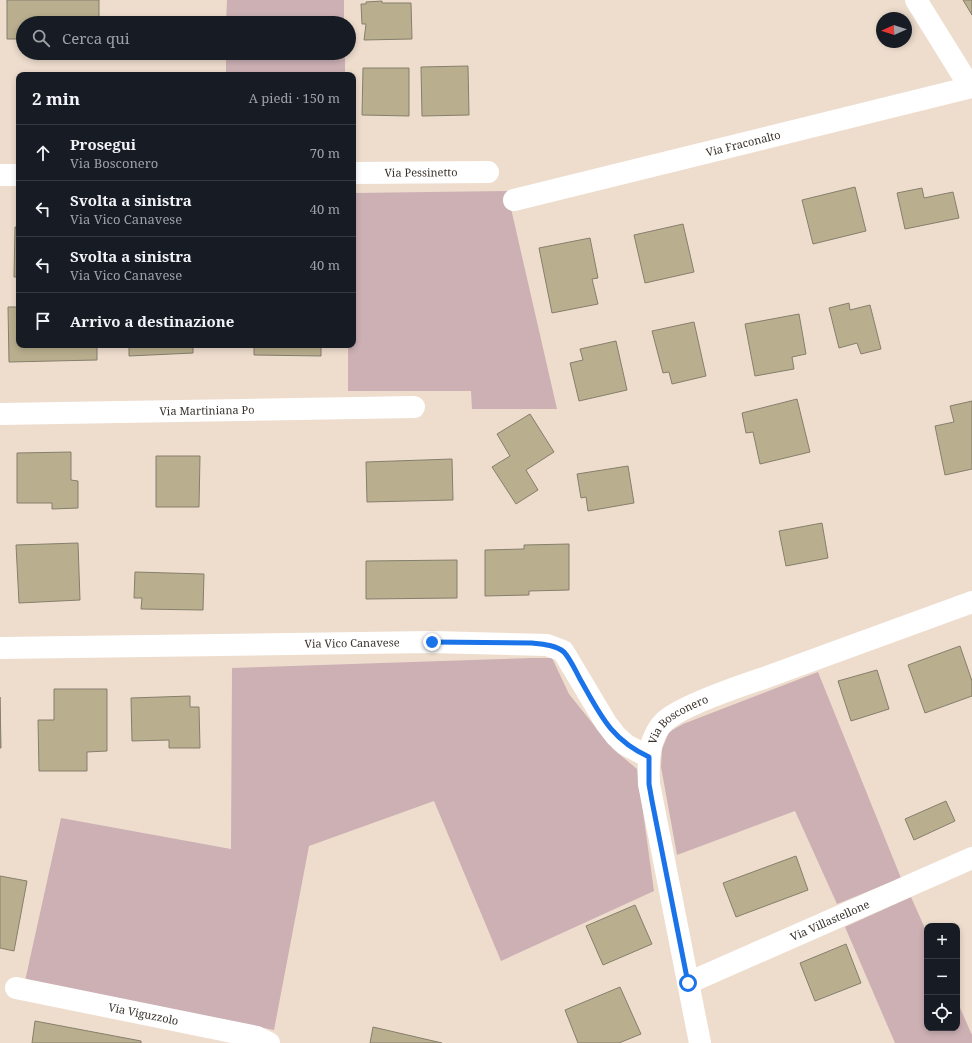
<!DOCTYPE html>
<html lang="it">
<head>
<meta charset="utf-8">
<style>
  body { margin:0; font-family:"Noto Serif",serif; background:#242831; color:#f1f3f6 }
  .controls { position:absolute; right:12px; bottom:12px; display:grid; overflow:hidden; border-radius:8px; box-shadow:0 2px 6px #0003 }
  .controls button { width:36px; height:36px; display:grid; place-items:center; padding:0; border:0; border-bottom:1px solid #363941; background:#171b24; color:#f1f3f6; font:20px sans-serif }
  .compass { position:absolute; left:876px; top:12px; width:36px; height:36px; border-radius:50%; background:#171b24; box-shadow:0 2px 6px #0003; rotate:267deg }
  .stop { position:absolute; width:12px; height:12px; margin:-9px; border:3px solid #1a73e8; border-radius:50%; background:#fff }
  .stop.end { background:#1a73e8; border-color:#fff; box-shadow:0 1px 4px #0008 }
  .list { margin:0; padding:0; list-style:none }
  h2 { display:flex; justify-content:space-between; align-items:center; height:52px; margin:0; padding:0 16px; font-size:17px }
  h2 small { font-size:13px; font-weight:400; color:#9ea1a6 }
  .list li { display:grid; grid-template-columns:26px 1fr auto; gap:12px; align-items:center; box-sizing:border-box; height:56px; padding:0 16px; border-top:1px solid #363941 }
  .list b { display:block; font-size:15px; white-space:nowrap }
  .list p { margin:0; font-size:13px; white-space:nowrap; color:#9ea1a6 }
  .list em { font-size:13px; font-style:normal; color:#9ea1a6 }
  .icon { flex:none; width:22px; height:22px; fill:none; stroke:currentColor; stroke-width:2; stroke-linecap:round; stroke-linejoin:round }
  .map { position:relative; flex:none; width:972px; height:1043px; overflow:hidden }
  .search { position:absolute; background:#171b24; box-shadow:0 2px 6px #0003; left:16px; top:16px; width:340px; height:44px; display:flex; align-items:center; gap:10px; box-sizing:border-box; padding:0 14px; border-radius:22px; color:#9ea1a6; font-size:15px }
  .panel { position:absolute; background:#171b24; box-shadow:0 2px 6px #0003; left:16px; top:72px; width:340px; height:276px; border-radius:8px }
  .map>svg:first-child { display:block }
  .green { fill:#ccb0b4 }
  .building { fill:#b9ae8e; stroke:#857f6c }
  .lines { fill:none; stroke-linecap:round; stroke-linejoin:round }
  .minor { stroke:#fff; stroke-width:22 }
  .route { stroke:#1a73e8; stroke-width:5 }
  .labels { text-anchor:middle; stroke-width:3.5; stroke-linejoin:round; paint-order:stroke }
  .street-label { font-size:11px; fill:#38312b; stroke:#fceadb }
</style>
</head>
<body>
<div class="map">
<svg width="972" height="1043" viewBox="0 0 972 1043">
  <rect width="100%" height="100%" fill="#eeddcd"/>
  <!-- green -->
  <path class="green" d="M227 0H344V23H226Z
    M226 53H345V75H226Z
    M507 191 557 409H472L471 391H348V345H353V193Z
    M532 658H552L569 694 613 749 637 769 654 891 501 961 434 801 309 846 274 1030 25 981 61 818 231 849 232 668Z
    M818 672 901 878 837 904 795 811 677 855 661 767 662 749 669 732 683 724Z
    M911 897 927 933V1028H957V1001L972 1035V1043H895L845 927Z"/>
  <!-- building -->
  <path class="building" d="M7 0H99V23H23V39H7Z
    M963 0H972V15Z
    M382 1V3H411L412 39 364 40 366 24H362L361 4H366V2Z
    M468 66 469 115 422 116 421 67Z
    M363 68H409V116L362 115Z
    M855 187 866 231 813 244 802 200Z
    M922 188 924 198 953 192 959 218 905 229 897 193Z
    M683 224 694 272 645 283 634 235Z
    M15 227H19V277H14Z
    M590 238 598 278 592 279 598 304 552 313 539 248Z
    M849 303 850 310 870 305 881 349 861 354 857 343 839 348 829 308Z
    M8 307H19V345H97V360L9 362Z
    M799 314 806 354 792 357 794 369 755 376 745 324Z
    M694 322 706 376 672 384 669 372 663 373 652 331Z
    M616 341 627 390 579 401 570 363 583 360 580 349Z
    M129 345H193V353L129 356Z
    M254 345H321V356L254 355Z
    M797 399 810 452 760 464 753 432 746 433 742 413Z
    M972 401V469L945 475 935 426 954 422 950 406Z
    M530 414 554 452 526 470 538 490 516 504 492 467 510 456 497 434Z
    M71 452V480L78 481V508L52 509V503H17V453Z
    M156 456H200L199 507H156Z
    M452 459 453 500 367 502 366 462Z
    M628 466 634 503 588 511 586 497 581 498 577 474Z
    M822 523 828 558 786 566 779 531Z
    M78 543 80 600 19 603 16 545Z
    M569 544V590L529 591V595L485 596V550L524 549V545Z
    M457 560V598L366 599V561Z
    M135 572 204 574 203 610 141 609 142 598H134Z
    M960 646 972 681V696L925 713 908 665Z
    M877 670 889 709 851 721 838 681Z
    M54 689H107V751L87 752V771H39L38 720H54Z
    M190 696V707H199L200 748H169V740L132 741 131 698Z
    M0 697 1 748H0Z
    M946 801 955 821 914 840 905 819Z
    M796 856 808 890 736 917 723 883Z
    M0 876 27 881 14 951 0 948Z
    M635 905 652 944 603 965 586 926Z
    M846 944 861 983 815 1001 800 963Z
    M620 987 641 1034 619 1043H578L565 1010Z
    M35 1021 141 1041V1043H32Z
    M373 1027 442 1043H370Z"/>
  <g class="lines">
    <!-- minor -->
    <g class="minor">
      <path d="M916 0 970 87"/>
      <path id="s1" d="M353 173 488 172"/>
      <path d="M0 175H19"/>
      <path id="s2" d="M514 200 972 87"/>
      <path id="s3" d="M0 414 414 407"/>
      <path id="s4" d="M0 648 432 642 547 645 563 651 606 723 616 736 626 745 649 757"/>
      <path id="s5" d="M688 983 972 858"/>
      <path id="s6" d="M16 988 257 1037 269 1043"/>
      <path id="s7" d="M700 1043 649 784C648 762 648 737 665 721 683 705 740 686 764 678 834 652 903 627 972 602"/>
    </g>
  </g>
  <g class="lines">
    <!-- route -->
    <path class="route" d="M432 642 532 643C542 644 556 645 564 652 571 660 575 670 580 679 600 714 610 739 649 757V784L652 801 688 983"/>
  </g>
  <g class="labels">
    <!-- street labels -->
    <g class="street-label">
      <text dy="4" stroke="none"><textPath href="#s2" startOffset="236">Via Fraconalto</textPath></text>
      <text dy="4" stroke="none"><textPath href="#s1" startOffset="68">Via Pessinetto</textPath></text>
      <text dy="4" stroke="none"><textPath href="#s3" startOffset="207">Via Martiniana Po</textPath></text>
      <text dy="4" stroke="none"><textPath href="#s4" startOffset="352">Via Vico Canavese</textPath></text>
      <text dy="4" stroke="none"><textPath href="#s7" startOffset="342">Via Bosconero</textPath></text>
      <text dy="4" stroke="none"><textPath href="#s5" startOffset="155">Via Villastellone</textPath></text>
      <text dy="4" stroke="none"><textPath href="#s6" startOffset="130">Via Viguzzolo</textPath></text>
    </g>
  </g>
</svg>
<div class="controls">
<button>+</button>
<button>−</button>
<button><svg class="icon" aria-label="locate" viewBox="0 0 24 24"><circle cx="12" cy="12" r="6"/><path d="M12 2v4M12 18v4M2 12h4M18 12h4"/></svg></button>
</div>
<svg class="compass" viewBox="-18 -18 36 36"><path d="M0-13l5 13h-10z" fill="#e53935"/><path d="M0 13l5-13h-10z" fill="#9ea1a6"/></svg>
<div class="stop" style="left:688px;top:983px"></div>
<div class="stop end" style="left:432px;top:642px"></div>
<div class="search"><svg class="icon" aria-label="search" viewBox="0 0 24 24"><circle cx="10" cy="10" r="6"/><path d="M15 15l6 6"/></svg>Cerca qui</div>
<section class="panel">
<h2>2 min<small>A piedi · 150 m</small></h2>
<ul class="list">
<li><svg class="icon" aria-label="ahead" viewBox="0 0 24 24"><path d="M12 20V5M6 11l6-6 6 6"/></svg><div><b>Prosegui</b><p>Via Bosconero</p></div><em>70 m</em></li>
<li><svg class="icon" aria-label="left" viewBox="0 0 24 24"><path d="M17 20v-9H6M10 6l-5 5 5 5"/></svg><div><b>Svolta a sinistra</b><p>Via Vico Canavese</p></div><em>40 m</em></li>
<li><svg class="icon" aria-label="left" viewBox="0 0 24 24"><path d="M17 20v-9H6M10 6l-5 5 5 5"/></svg><div><b>Svolta a sinistra</b><p>Via Vico Canavese</p></div><em>40 m</em></li>
<li><svg class="icon" aria-label="arrive" viewBox="0 0 24 24"><path d="M6 21V4h12l-3 4 3 4H6"/></svg><div><b>Arrivo a destinazione</b></div></li>
</ul>
</section>
</div>
</body>
</html>
